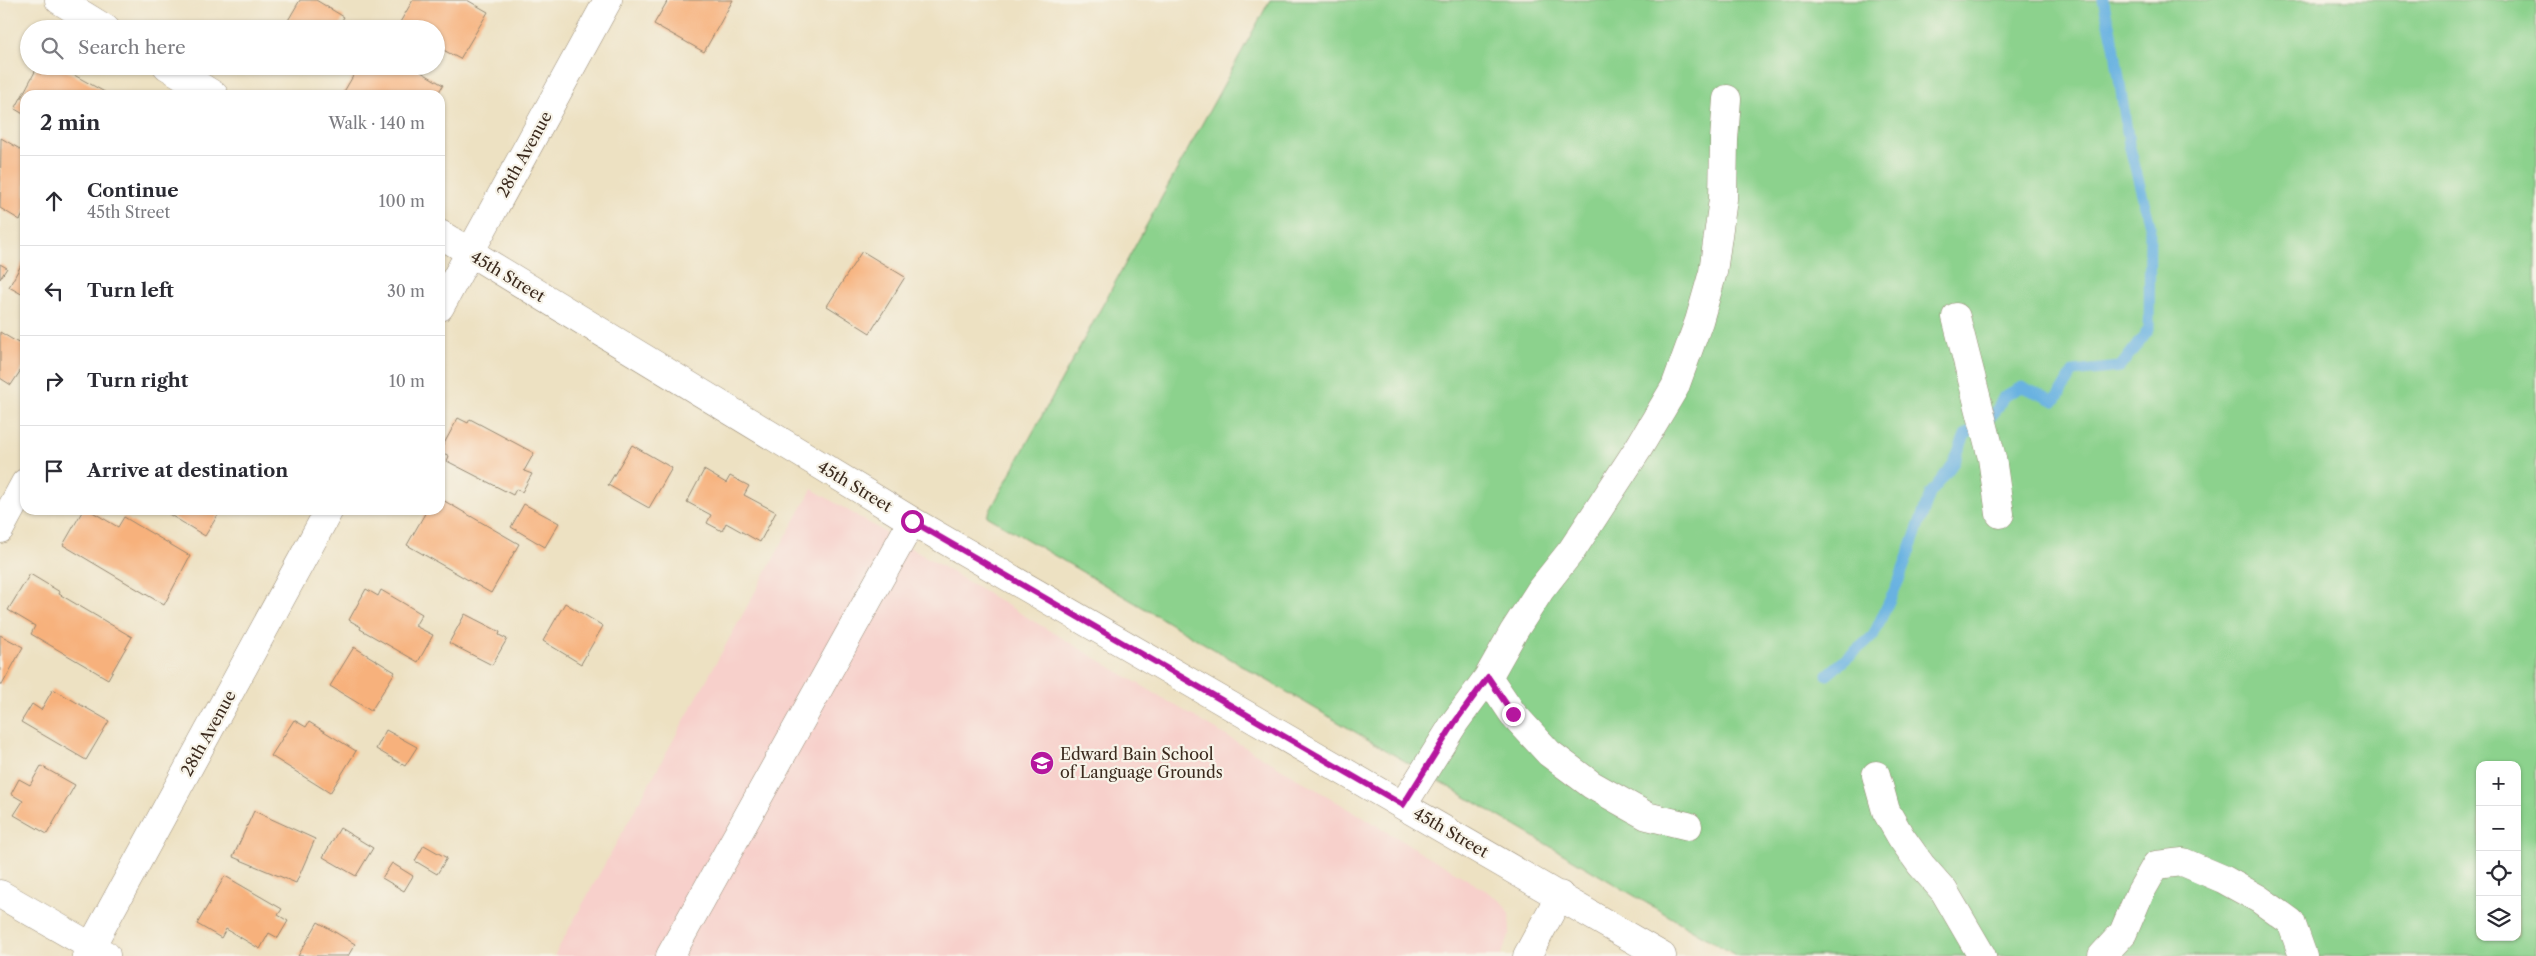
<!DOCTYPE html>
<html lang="en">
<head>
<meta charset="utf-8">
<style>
  :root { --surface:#fff; --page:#f2f2f3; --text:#2b2b33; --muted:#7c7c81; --line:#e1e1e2 }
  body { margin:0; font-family:"Libre Caslon Text",serif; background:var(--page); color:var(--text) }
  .controls { position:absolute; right:15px; bottom:15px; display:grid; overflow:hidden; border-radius:10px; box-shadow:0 1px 4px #0004 }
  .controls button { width:45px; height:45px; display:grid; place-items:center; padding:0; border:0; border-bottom:1px solid var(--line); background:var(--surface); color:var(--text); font:25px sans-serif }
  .stop { position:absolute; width:15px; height:15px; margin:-11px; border:4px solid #b5179e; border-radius:50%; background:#fff }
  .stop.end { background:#b5179e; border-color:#fff; box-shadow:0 1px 5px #0008 }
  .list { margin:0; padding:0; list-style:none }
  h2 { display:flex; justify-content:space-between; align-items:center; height:65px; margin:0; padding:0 20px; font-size:21px }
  h2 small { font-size:16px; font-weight:400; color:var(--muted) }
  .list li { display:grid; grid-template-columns:32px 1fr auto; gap:15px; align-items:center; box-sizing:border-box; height:90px; padding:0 20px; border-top:1px solid var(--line) }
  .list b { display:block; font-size:19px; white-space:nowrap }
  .list p { margin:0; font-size:16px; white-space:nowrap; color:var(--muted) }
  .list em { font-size:16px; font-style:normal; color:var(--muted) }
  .icon { flex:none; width:28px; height:28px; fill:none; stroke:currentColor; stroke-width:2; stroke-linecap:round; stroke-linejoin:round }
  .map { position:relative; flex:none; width:2536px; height:956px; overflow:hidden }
  .search { position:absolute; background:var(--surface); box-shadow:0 1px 4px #0004; left:20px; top:20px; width:425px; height:55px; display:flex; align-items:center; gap:12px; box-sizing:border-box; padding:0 18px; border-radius:28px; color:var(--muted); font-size:19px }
  .panel { position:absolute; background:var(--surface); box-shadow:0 1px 4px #0004; left:20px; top:90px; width:425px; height:425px; border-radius:15px }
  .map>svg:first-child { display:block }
  .built { fill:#f7d0cb }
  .grass { fill:#8cd28d; stroke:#647e56; fill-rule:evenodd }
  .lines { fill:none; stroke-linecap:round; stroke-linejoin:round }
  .stream { stroke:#69b2e1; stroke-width:11 }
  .building { fill:#f7b17b }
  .minor-casing { stroke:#948670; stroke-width:29 }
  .minor { stroke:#fff; stroke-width:28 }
  .route { stroke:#b5179e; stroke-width:6 }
  .labels { text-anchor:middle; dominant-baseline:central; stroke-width:4.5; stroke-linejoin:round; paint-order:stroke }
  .street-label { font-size:16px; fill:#3b2a1e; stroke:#f7f3e8 }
  .poi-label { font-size:16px; fill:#3b2a1e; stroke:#f7f3e8; text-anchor:start }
</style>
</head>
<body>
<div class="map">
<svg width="2536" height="956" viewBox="0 0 2536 956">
  <rect width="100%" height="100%" fill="#f7f3e8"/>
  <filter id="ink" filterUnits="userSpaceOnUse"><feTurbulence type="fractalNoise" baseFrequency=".02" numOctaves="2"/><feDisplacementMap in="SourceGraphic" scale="10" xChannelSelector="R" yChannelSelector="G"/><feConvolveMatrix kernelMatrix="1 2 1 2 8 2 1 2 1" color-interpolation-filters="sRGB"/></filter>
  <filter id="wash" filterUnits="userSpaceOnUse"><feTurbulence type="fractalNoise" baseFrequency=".0096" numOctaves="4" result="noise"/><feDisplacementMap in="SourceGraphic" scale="20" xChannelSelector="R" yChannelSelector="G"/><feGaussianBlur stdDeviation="1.12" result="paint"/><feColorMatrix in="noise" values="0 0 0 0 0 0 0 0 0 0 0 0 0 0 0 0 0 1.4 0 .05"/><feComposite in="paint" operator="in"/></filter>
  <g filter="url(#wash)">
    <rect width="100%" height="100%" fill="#ede1c2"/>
    <!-- built -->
    <path class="built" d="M 812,489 L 1485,890 L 1503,903 L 1509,914 L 1510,933 L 1501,956 L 554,956 Z"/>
    <!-- grass -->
    <path class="grass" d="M 1270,0 L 2536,0 L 2536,956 L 1737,956 L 987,516 ZM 2480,765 L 2517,765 L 2517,937 L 2480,937 Z"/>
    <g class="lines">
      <!-- stream -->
      <path class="stream" d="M 1827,675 L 1873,636 L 1899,580 L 1930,494 L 1953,464 L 1965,435 L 1995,413 L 2004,396 L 2022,387 L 2055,401 L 2073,372 L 2120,367 L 2149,329 L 2150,225 L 2129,144 L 2114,45 L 2103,0"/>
    </g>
    <g id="blocks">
      <!-- building -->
      <path class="building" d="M 300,0 L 316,0 L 344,17 L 337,29 L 283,29 Z
        M 413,0 L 467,0 L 488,12 L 460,59 L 436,46 L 436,29 L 407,29 L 399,24 Z
        M 668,0 L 733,0 L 704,52 L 654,24 Z
        M 38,66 L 58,66 L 110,95 L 25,95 L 25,115 L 15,109 Z
        M 359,66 L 411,66 L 443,85 L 437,95 L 342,95 Z
        M 1,138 L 25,152 L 25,211 L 20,220 L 0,208 Z
        M 862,251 L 905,277 L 870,333 L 827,306 Z
        M 25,258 L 25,296 L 9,287 Z
        M 0,264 L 7,268 L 0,279 Z
        M 0,332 L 25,347 L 25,364 L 11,385 L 0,378 Z
        M 458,418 L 468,423 L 470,419 L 534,453 L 524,471 L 532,474 L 522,492 L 516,489 L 513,495 L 447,461 L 449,456 L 440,451 Z
        M 632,445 L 672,468 L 649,508 L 608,485 Z
        M 704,470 L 726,483 L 730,476 L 749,486 L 744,495 L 776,512 L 760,542 L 726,523 L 722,531 L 707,523 L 711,515 L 687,502 Z
        M 441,499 L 519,544 L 491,593 L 407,545 L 427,510 L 440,510 Z
        M 524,504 L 559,523 L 545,547 L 511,527 Z
        M 83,510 L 89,510 L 118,527 L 124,517 L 190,556 L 164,605 L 63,545 Z
        M 162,510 L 221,510 L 205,536 Z
        M 30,574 L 60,592 L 59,594 L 132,637 L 108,679 L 31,634 L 35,626 L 8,610 Z
        M 366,589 L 378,596 L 381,590 L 422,614 L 415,626 L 433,635 L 418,662 L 360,629 L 361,627 L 349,620 Z
        M 565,603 L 603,626 L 581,664 L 543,641 Z
        M 465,614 L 500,632 L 499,635 L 507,639 L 492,665 L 449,643 Z
        M 0,635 L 23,647 L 2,685 L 0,684 Z
        M 354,647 L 395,672 L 371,711 L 330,686 Z
        M 53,689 L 109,721 L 86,760 L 21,722 L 32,704 L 41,710 Z
        M 294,720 L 306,727 L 309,722 L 356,751 L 330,793 L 271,756 Z
        M 386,730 L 417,747 L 405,766 L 376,749 Z
        M 41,766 L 75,785 L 47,834 L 14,815 L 23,801 L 11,794 L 19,779 L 30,785 Z
        M 254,811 L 315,839 L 296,883 L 233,857 Z
        M 340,828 L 373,848 L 356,876 L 323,857 Z
        M 424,845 L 447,858 L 437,874 L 415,861 Z
        M 392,863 L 413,876 L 404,891 L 382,878 Z
        M 225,876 L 282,909 L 278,915 L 288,921 L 278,938 L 269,933 L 260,949 L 226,929 L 221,938 L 197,924 Z
        M 318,922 L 355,944 L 348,956 L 298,956 Z"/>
    </g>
  </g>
  <g filter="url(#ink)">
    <use href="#blocks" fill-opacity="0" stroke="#948670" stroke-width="1"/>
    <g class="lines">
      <!-- minor casing -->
      <g class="minor-casing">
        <path id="minor" d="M 59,0 L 106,29
          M 167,66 L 214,95
          M 440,234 L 912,521 L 1662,956
          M 440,307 L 608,0
          M 1956,317 L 1992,458 L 2000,514
          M 0,529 L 25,483
          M 1488,677 L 1513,714 L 1549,753 L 1592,785 L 1647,816 L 1688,826
          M 1876,775 L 1886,811 L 1901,837 L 1921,865 L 1944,891 L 1982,956
          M 1403,805 L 1455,722 L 1488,677 L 1514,631 L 1541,589 L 1572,550 L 1638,449 L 1675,387 L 1699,321 L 1713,272 L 1723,199 L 1724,140 L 1727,99
          M 0,894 L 106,955
          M 86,956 L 329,510
          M 670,956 L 912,521
          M 1527,956 L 1560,895
          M 2102,956 L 2123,933 L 2140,893 L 2156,865 L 2183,862 L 2223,879 L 2259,899 L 2291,922 L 2303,956"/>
      </g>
      <!-- minor -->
      <use href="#minor" class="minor"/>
    </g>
  </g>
  <g class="lines" filter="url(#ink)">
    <!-- route -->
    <path class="route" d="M 912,521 L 1403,805 L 1455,722 L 1488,677 L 1513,714"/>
  </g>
  <!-- icons -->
  <defs>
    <g id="school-disc" transform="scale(1.25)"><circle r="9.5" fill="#b5179e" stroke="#f7f3e8"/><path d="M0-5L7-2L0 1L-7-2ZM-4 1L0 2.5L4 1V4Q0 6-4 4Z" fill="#fff"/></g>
  </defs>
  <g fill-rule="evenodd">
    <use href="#school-disc" x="1042" y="763"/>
  </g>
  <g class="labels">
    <!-- street labels -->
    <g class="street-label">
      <text transform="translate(524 154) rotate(-61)">28th Avenue</text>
      <text transform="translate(508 276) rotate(31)">45th Street</text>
      <text transform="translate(855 486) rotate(31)">45th Street</text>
      <text transform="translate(208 733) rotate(-61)">28th Avenue</text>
      <text transform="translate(1451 832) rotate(30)">45th Street</text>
    </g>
    <!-- poi labels -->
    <g class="poi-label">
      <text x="1060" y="754">Edward Bain School<tspan x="1060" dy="18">of Language Grounds</tspan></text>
    </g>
  </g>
</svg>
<div class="controls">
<button>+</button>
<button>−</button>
<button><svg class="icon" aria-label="locate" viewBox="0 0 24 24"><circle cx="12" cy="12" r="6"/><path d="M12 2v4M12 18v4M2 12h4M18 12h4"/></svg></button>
<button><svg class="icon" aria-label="layers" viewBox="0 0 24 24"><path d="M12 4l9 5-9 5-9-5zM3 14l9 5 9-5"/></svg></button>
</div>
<div class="stop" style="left:912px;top:521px"></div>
<div class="stop end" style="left:1513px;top:714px"></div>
<div class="search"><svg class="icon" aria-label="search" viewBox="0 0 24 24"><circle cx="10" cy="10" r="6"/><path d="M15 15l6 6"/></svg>Search here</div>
<section class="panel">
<h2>2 min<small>Walk · 140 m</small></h2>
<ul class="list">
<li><svg class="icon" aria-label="ahead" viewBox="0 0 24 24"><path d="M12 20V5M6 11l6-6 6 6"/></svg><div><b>Continue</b><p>45th Street</p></div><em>100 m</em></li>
<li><svg class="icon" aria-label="left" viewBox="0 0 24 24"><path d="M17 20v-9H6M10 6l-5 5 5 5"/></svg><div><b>Turn left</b></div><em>30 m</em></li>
<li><svg class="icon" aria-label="right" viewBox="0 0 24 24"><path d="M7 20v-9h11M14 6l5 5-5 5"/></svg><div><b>Turn right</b></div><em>10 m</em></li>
<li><svg class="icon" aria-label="arrive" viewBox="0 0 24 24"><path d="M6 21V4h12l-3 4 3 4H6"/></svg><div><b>Arrive at destination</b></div></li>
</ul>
</section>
</div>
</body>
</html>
